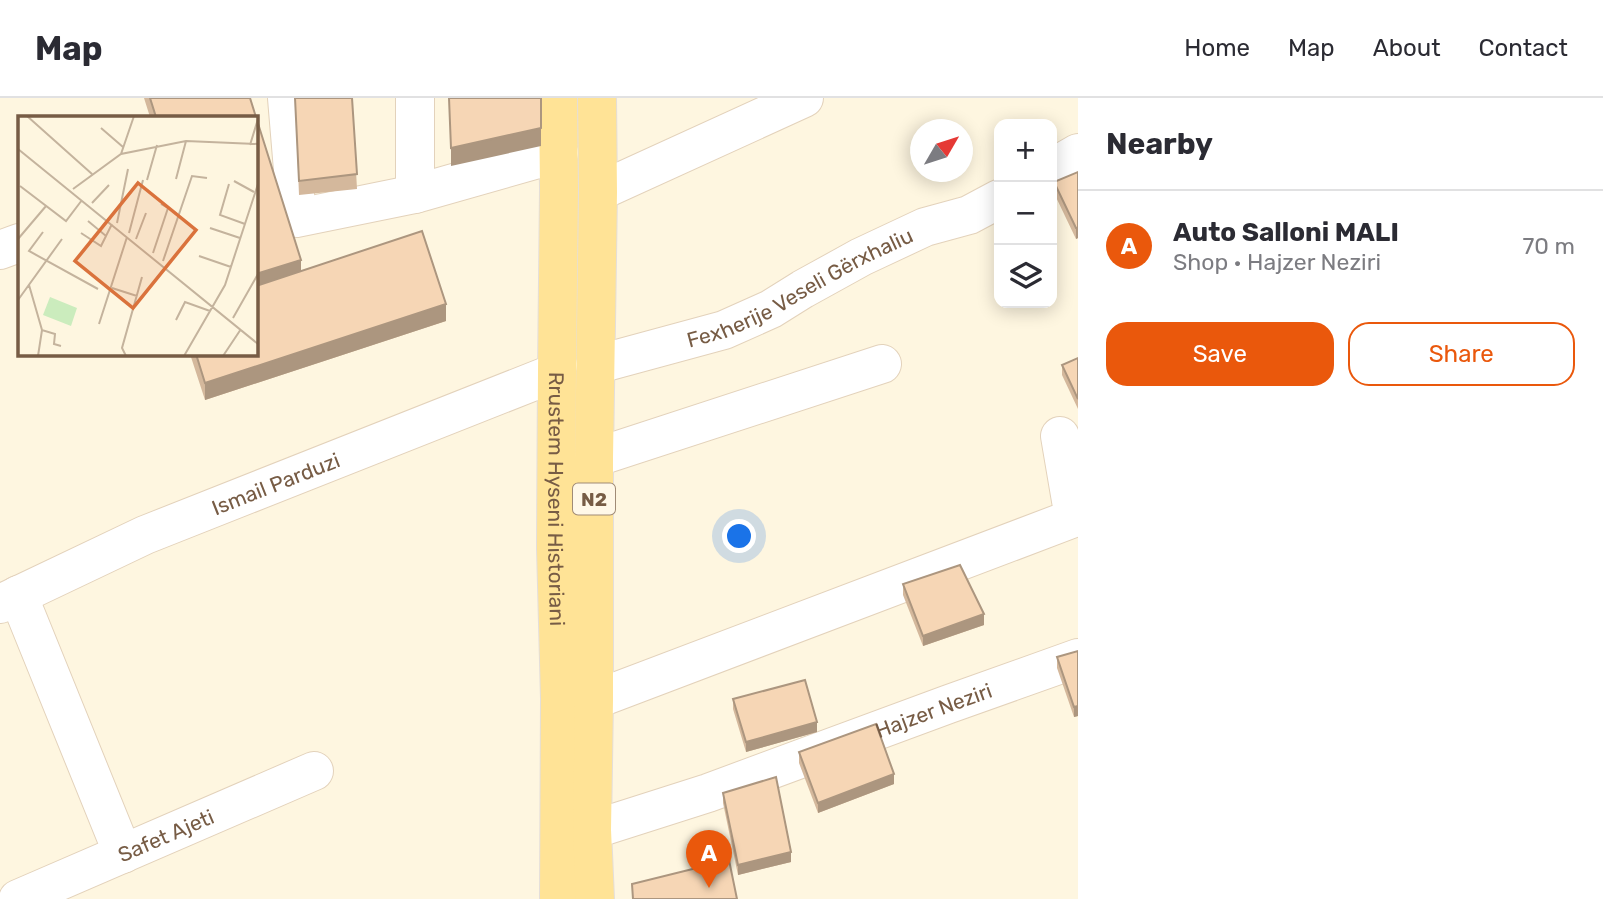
<!DOCTYPE html>
<html lang="en">
<head>
<meta charset="utf-8">
<style>
  :root { --surface:#fff; --page:#f7f7f7; --text:#2b2b33; --muted:#7c7c81; --line:#e1e1e2; --accent:#ea580c }
  body { margin:0; font-family:Rubik,sans-serif; background:var(--page); color:var(--text) }
  .controls { position:absolute; right:21px; top:21px; display:grid; overflow:hidden; border-radius:14px; box-shadow:0 4px 18px #0003 }
  .controls button { width:63px; height:63px; display:grid; place-items:center; padding:0; border:0; border-bottom:2px solid var(--line); background:var(--surface); color:var(--text); font:35px sans-serif }
  .compass { position:absolute; left:910px; top:21px; width:63px; height:63px; border-radius:50%; background:var(--surface); box-shadow:0 4px 18px #0003; rotate:51deg }
  .you { position:absolute; left:740px; top:439px; width:24px; height:24px; margin:-18px; border:5px solid #fff; border-radius:50%; background:#1a73e8; box-shadow:0 0 0 10px #1a73e833 }
  .badge { display:grid; place-items:center; width:46px; height:46px; border-radius:50%; background:var(--accent); color:#fff; font-size:23px; font-weight:700 }
  .pin { position:absolute; translate:-50% -58px; filter:drop-shadow(0 2px 4px #0008) }
  .pin::after { content:''; position:absolute; top:37px; width:24px; height:21px; background:inherit; clip-path:polygon(0 0,100% 0,50% 100%) }
  .list { margin:0; padding:0; list-style:none }
  h2 { display:flex; justify-content:space-between; align-items:center; height:91px; margin:0; padding:0 28px; font-size:30px }
  h2 small { font-size:23px; font-weight:400; color:var(--muted) }
  .list li { display:grid; grid-template-columns:46px 1fr auto; gap:21px; align-items:center; box-sizing:border-box; height:112px; padding:0 28px; border-top:2px solid var(--line) }
  .list b { display:block; font-size:26px; white-space:nowrap }
  .list p { margin:0; font-size:23px; white-space:nowrap; color:var(--muted) }
  .list em { font-size:23px; font-style:normal; color:var(--muted) }
  .actions { display:flex; gap:14px; padding:21px 28px }
  .actions a { flex:1; padding:16px 0; border:2px solid var(--accent); border-radius:21px; text-align:center; font-size:24px; color:var(--accent) }
  .actions .main { background:var(--accent); color:#fff }
  .icon { flex:none; width:38px; height:38px; fill:none; stroke:currentColor; stroke-width:2; stroke-linecap:round; stroke-linejoin:round }
  .map { position:relative; flex:none; width:1078px; height:801px; overflow:hidden }
  header { display:flex; align-items:center; gap:42px; box-sizing:border-box; height:98px; padding:0 35px; background:var(--surface); border-bottom:2px solid var(--line) }
  header strong { font-size:33px }
  nav { display:flex; gap:38px; margin-inline-start:auto; font-size:24px }
  main { display:flex }
  aside { flex:1; background:var(--surface) }
  .map>svg:first-child { display:block }
  .lines { fill:none; stroke-linecap:round; stroke-linejoin:round }
  .minor-casing { stroke:#e3d2bb; stroke-width:40 }
  .major-casing { stroke:#e4deda; stroke-width:40 }
  .minor { stroke:#fff; stroke-width:38 }
  .major { stroke:#ffe396; stroke-width:38 }
  .wall { fill:#d4b89c }
  .shaded-wall { fill:#ac967f }
  .building { fill:#f6d6b5; stroke:#ac967f; stroke-width:2 }
  .labels { text-anchor:middle; dominant-baseline:central; stroke-width:5; stroke-linejoin:round; paint-order:stroke }
  .shield { fill:#fff8e8; stroke:#a08b76; stroke-width:2 }
  .shield-label { font-size:19px; font-weight:bold; fill:#775c45 }
  .street-label { font-size:21px; fill:#775c45; stroke:#fff8e8 }
  .inset-road { fill:none; stroke:#c4b39d; stroke-width:2 }
  .view { fill:#da723c; fill-opacity:0.15; stroke:#da723c; stroke-width:3.5 }
  .inset-edge { fill:none; stroke:#775c45; stroke-width:3.5 }
</style>
</head>
<body>
<header>
<strong>Map</strong>
<nav><a>Home</a><a>Map</a><a>About</a><a>Contact</a></nav>
</header>
<main>
<div class="map">
<svg width="1078" height="801" viewBox="0 0 1078 801">
  <rect width="100%" height="100%" fill="#fef6e0"/>
  <g class="lines">
    <!-- minor casing -->
    <g class="minor-casing">
      <g id="minor">
        <path d="M 287,0 L 297,120 L 415,96"/>
        <path d="M 415,0 L 415,96 L 559,55"/>
        <path d="M 1052,70 L 1078,55"/>
        <path d="M 598,94 L 804,0"/>
        <path d="M 0,152 L 19,145"/>
        <path id="s1" d="M 595,267 L 724,232 L 771,211 L 803,191 L 861,159 L 925,129 L 969,117 L 999,101"/>
        <path d="M 594,360 L 882,266"/>
        <path d="M 18,497 L 123,756"/>
        <path id="s2" d="M 0,506 L 145,437 L 557,274"/>
        <path d="M 594,602 L 1074,420 L 1060,338"/>
        <path id="s3" d="M 592,732 L 708,695 L 949,606 L 1078,560"/>
        <path id="s4" d="M 18,801 L 314,673"/>
      </g>
    </g>
    <!-- major casing -->
    <g class="major-casing">
      <g id="major">
        <path id="s5" d="M 558,0 L 559,91 L 557,274 L 556,450 L 560,601 L 559,801"/>
        <path d="M 595,801 L 592,732 L 594,602 L 594,360 L 598,94 L 597,0"/>
      </g>
    </g>
    <!-- minor -->
    <use href="#minor" class="minor"/>
    <!-- major -->
    <use href="#major" class="major"/>
  </g>
  <!-- wall -->
  <path class="wall" d="M 144,0 L 250,0 L 301,162 L 301,173 L 422,133 L 446,206 L 446,223 L 205,302 L 190,256 L 256,256 L 256,19 L 150,19 Z
    M 295,0 L 352,0 L 357,91 L 299,97 Z
    M 1078,74 L 1078,140 L 1076,141 L 1054,95 L 1054,84 Z
    M 1078,260 L 1078,311 L 1062,277 L 1062,267 Z
    M 903,486 L 984,527 L 923,548 L 903,497 Z
    M 1078,553 L 1078,618 L 1074,619 L 1057,570 L 1057,559 Z
    M 733,601 L 817,634 L 746,654 L 733,611 Z
    M 799,654 L 894,686 L 818,715 L 799,665 Z
    M 723,695 L 791,764 L 738,777 L 723,705 Z"/>
  <!-- shaded-wall -->
  <path class="shaded-wall" d="M 541,0 L 541,48 L 451,68 L 451,50 Z
    M 1076,130 L 1078,130 L 1078,140 L 1076,141 Z
    M 301,162 L 301,180 L 256,194 L 256,176 Z
    M 446,206 L 446,223 L 205,302 L 205,285 Z
    M 984,516 L 984,527 L 923,548 L 923,538 Z
    M 1078,608 L 1078,618 L 1074,619 L 1074,609 Z
    M 817,624 L 817,634 L 746,654 L 746,644 Z
    M 894,676 L 894,686 L 818,715 L 818,705 Z
    M 791,754 L 791,764 L 738,777 L 738,767 Z"/>
  <!-- building -->
  <path class="building" d="M 150,0 L 250,0 L 301,162 L 256,176 L 256,19 L 156,19 Z
    M 295,0 L 352,0 L 357,76 L 299,83 Z
    M 449,0 L 541,0 L 541,30 L 451,50 Z
    M 1078,74 L 1078,130 L 1076,130 L 1054,84 Z
    M 422,133 L 446,206 L 205,285 L 196,256 L 256,256 L 256,188 Z
    M 1078,260 L 1078,301 L 1062,267 Z
    M 960,467 L 984,516 L 923,538 L 903,486 Z
    M 1078,553 L 1078,608 L 1074,609 L 1057,559 Z
    M 805,582 L 817,624 L 746,644 L 733,601 Z
    M 876,626 L 894,676 L 818,705 L 799,654 Z
    M 776,679 L 791,754 L 738,767 L 723,695 Z
    M 729,762 L 737,801 L 633,801 L 632,786 Z"/>
  <g class="labels">
    <!-- shield labels -->
    <rect class="shield" x="573" y="385.5" width="42" height="31" rx="5"/>
    <g class="shield-label">
      <text x="594" y="401">N2</text>
    </g>
    <!-- street labels -->
    <g class="street-label">
      <text stroke="none"><textPath href="#s1" startOffset="220">Fexherije Veseli Gërxhaliu</textPath></text>
      <text stroke="none"><textPath href="#s2" startOffset="301">Ismail Parduzi</textPath></text>
      <text stroke="none"><textPath href="#s5" startOffset="401">Rrustem Hyseni Historiani</textPath></text>
      <text stroke="none"><textPath href="#s3" startOffset="362">Hajzer Neziri</textPath></text>
      <text stroke="none"><textPath href="#s4" startOffset="161">Safet Ajeti</textPath></text>
    </g>
  </g>
  <!-- overview -->
  <g transform="translate(18 18)">
    <rect width="240" height="240" fill="#fef6e0"/>
    <path d="M 32,181 L 59,192 L 53,210 L 25,199 Z" fill="#cbecbd"/>
    <path class="inset-road" d="M 9,0 L 74,58M 83,12 L 105,31M 232,29 L 240,3M 0,33 L 240,228M 103,38 L 116,0M 158,63 L 168,25M 129,64 L 139,29M 216,65 L 236,76M 211,68 L 202,99 L 227,108M 2,70 L 48,105 L 64,84M 55,73 L 103,38 L 168,25 L 240,28M 74,87 L 91,69M 70,105 L 88,120 L 94,108M 99,107 L 110,53M 192,112 L 222,122M 25,116 L 11,135 L 80,173M 63,117 L 83,130 L 88,120M 111,117 L 125,64M 0,123 L 28,90M 118,123 L 128,97M 135,137 L 150,92 L 143,88M 181,140 L 213,151M 145,145 L 174,60 L 189,62M 11,169 L 24,214M 94,172 L 119,180M 0,184 L 44,123M 215,202 L 240,158M 158,204 L 167,186 L 192,195M 81,208 L 109,121M 20,240 L 24,214 L 37,218 L 36,228 L 43,230M 108,240 L 104,232 L 124,161M 166,240 L 207,169 L 240,68M 205,240 L 223,213"/>
    <path class="view" d="M 120,67 L 178,114 L 115,192 L 57,145 Z"/>
    <rect width="240" height="240" class="inset-edge"/>
  </g>
</svg>
<div class="controls">
<button>+</button>
<button>−</button>
<button><svg class="icon" aria-label="layers" viewBox="0 0 24 24"><path d="M12 4l9 5-9 5-9-5zM3 14l9 5 9-5"/></svg></button>
</div>
<svg class="compass" viewBox="-18 -18 36 36"><path d="M0-13l5 13h-10z" fill="#e53935"/><path d="M0 13l5-13h-10z" fill="#7c7c81"/></svg>
<div class="you"></div>
<div class="pin badge" style="left:709px;top:790px">A</div>
</div>
<aside>
<h2>Nearby<small></small></h2>
<ul class="list">
<li><span class="badge">A</span><div><b>Auto Salloni MALI</b><p>Shop · Hajzer Neziri</p></div><em>70 m</em></li>
</ul>
<div class="actions"><a class="main">Save</a><a>Share</a></div>
</aside>
</main>
</body>
</html>
